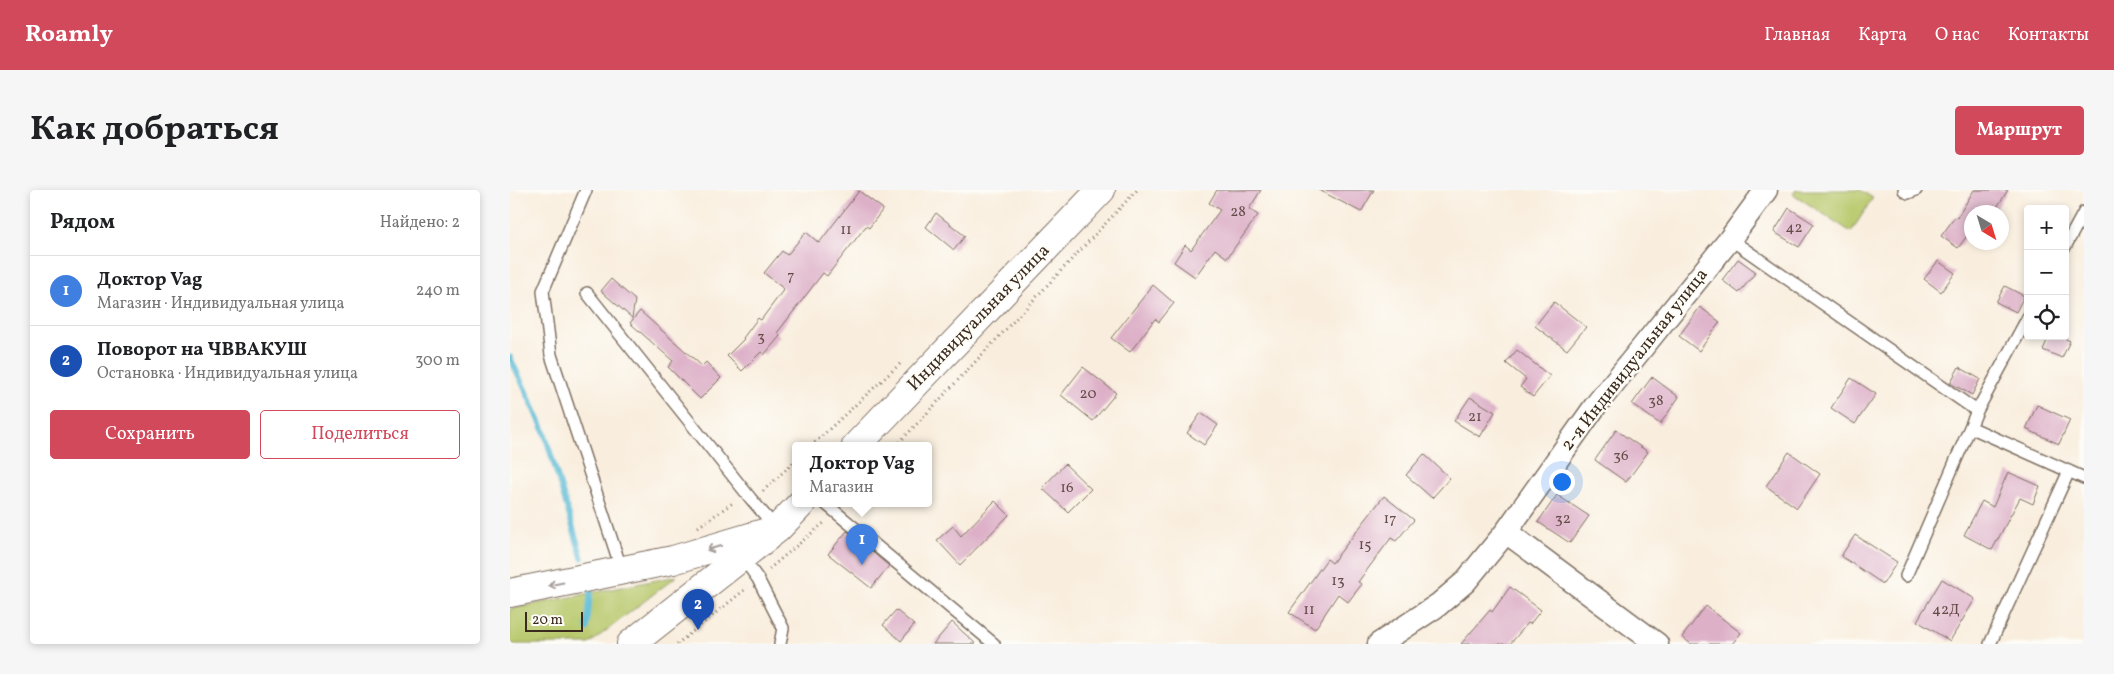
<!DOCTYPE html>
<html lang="ru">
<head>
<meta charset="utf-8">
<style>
  :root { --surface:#fff; --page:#f6f6f6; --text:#202124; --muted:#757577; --line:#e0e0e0; --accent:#d1495b }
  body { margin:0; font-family:Vollkorn,serif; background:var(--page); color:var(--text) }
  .controls { position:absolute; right:15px; top:15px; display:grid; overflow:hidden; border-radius:5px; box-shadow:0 2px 8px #0003 }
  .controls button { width:45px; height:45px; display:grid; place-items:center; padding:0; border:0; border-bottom:1px solid var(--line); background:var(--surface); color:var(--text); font:25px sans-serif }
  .compass { position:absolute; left:1454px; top:15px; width:45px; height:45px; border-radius:50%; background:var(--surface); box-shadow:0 2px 8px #0003; rotate:142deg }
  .scale { position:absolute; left:15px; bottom:12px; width:58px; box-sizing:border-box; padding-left:5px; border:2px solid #3b2a1e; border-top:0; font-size:14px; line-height:18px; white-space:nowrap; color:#3b2a1e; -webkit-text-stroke:4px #fdfcf7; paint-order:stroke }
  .you { position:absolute; left:1051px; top:291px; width:18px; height:18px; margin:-12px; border:4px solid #fff; border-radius:50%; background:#1a73e8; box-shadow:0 0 0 8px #1a73e833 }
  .badge { display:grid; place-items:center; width:32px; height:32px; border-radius:50%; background:var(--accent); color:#fff; font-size:16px; font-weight:700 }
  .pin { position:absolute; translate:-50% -41px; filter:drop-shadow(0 1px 2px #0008) }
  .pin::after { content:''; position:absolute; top:26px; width:18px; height:15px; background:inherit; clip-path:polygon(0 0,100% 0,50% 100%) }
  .popup { position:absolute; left:282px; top:252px; width:140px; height:65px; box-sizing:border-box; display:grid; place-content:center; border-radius:5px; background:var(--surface); filter:drop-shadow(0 1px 4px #0005); font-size:16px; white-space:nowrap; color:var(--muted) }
  .popup b { font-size:19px; color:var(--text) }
  .popup::after { content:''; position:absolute; left:50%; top:100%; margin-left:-10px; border:10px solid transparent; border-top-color:var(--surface) }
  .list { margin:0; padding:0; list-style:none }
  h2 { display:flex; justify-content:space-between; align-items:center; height:65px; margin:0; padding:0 20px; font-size:21px }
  h2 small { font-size:16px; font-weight:400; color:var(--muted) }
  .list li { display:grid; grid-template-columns:32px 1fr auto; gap:15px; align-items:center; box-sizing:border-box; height:70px; padding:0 20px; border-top:1px solid var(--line) }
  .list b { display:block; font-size:19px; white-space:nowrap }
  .list p { margin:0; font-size:16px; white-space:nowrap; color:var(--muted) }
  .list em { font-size:16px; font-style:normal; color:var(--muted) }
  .actions { display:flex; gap:10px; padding:15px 20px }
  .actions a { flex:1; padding:11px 0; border:1px solid var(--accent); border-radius:5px; text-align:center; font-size:18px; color:var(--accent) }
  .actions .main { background:var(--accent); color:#fff }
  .icon { flex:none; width:28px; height:28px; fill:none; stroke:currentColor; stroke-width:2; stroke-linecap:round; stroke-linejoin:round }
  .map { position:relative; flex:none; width:1574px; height:454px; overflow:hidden; border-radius:5px }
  header { display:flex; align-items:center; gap:30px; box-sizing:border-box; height:70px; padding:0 25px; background:var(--accent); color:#fff }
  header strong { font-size:24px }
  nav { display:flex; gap:28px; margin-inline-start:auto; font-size:18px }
  .intro { display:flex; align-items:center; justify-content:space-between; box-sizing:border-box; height:120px; padding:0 30px }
  h1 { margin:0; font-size:35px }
  .button { padding:12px 22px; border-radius:5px; background:var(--accent); color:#fff; font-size:18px; font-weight:700 }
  main { display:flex; gap:30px; padding:0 30px }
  aside { flex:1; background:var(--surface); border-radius:5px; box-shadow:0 2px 8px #0003 }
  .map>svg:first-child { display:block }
  .green { fill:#b7c86a; stroke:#797944 }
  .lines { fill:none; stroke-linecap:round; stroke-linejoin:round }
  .stream { stroke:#56bad5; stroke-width:5.5 }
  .building { fill:#ddb0c8 }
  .lane-casing { stroke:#7e6f61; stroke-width:14 }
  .street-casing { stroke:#7e6f61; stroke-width:25 }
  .secondary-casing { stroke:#7e6f61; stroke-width:30 }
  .path { stroke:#7e6f61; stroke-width:3; stroke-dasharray:1 4; stroke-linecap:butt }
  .lane { stroke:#fff; stroke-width:11 }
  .street { stroke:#fff; stroke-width:22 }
  .secondary { stroke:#fff; stroke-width:28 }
  .oneway { stroke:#a79f9a }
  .labels { text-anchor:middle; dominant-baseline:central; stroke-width:4.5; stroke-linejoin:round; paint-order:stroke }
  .number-label { font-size:15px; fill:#644c48 }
  .street-label { font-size:18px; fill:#3b2a1e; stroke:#fdfcf7 }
</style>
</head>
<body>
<header>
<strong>Roamly</strong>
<nav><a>Главная</a><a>Карта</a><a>О нас</a><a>Контакты</a></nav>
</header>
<div class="intro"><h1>Как добраться</h1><a class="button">Маршрут</a></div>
<main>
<aside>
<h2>Рядом<small>Найдено: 2</small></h2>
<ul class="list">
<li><span class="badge" style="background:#3f7fe0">1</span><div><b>Доктор Vag</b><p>Магазин · Индивидуальная улица</p></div><em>240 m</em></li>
<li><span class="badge" style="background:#1a4fb4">2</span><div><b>Поворот на ЧВВАКУШ</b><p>Остановка · Индивидуальная улица</p></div><em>300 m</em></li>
</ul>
<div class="actions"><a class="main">Сохранить</a><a>Поделиться</a></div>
</aside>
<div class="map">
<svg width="1574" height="454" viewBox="0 0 1574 454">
  <rect width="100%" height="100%" fill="#fdfcf7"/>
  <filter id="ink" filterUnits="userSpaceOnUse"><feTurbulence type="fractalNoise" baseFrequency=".02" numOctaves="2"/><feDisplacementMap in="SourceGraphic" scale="10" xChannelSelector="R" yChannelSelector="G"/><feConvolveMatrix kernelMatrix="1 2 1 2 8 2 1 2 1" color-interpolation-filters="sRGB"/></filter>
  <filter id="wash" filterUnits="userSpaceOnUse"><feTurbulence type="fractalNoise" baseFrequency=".0096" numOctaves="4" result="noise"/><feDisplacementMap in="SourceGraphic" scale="20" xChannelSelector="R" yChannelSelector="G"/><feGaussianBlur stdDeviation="1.12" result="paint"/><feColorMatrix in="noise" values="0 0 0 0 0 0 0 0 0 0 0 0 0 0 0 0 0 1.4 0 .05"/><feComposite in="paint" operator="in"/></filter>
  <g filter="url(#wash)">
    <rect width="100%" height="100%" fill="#f9eede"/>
    <!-- green -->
    <path class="green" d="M 1286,0 L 1350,0 L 1363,8 L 1341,42 L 1283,4 Z
      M 167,386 L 79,454 L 0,454 L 0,419 Z"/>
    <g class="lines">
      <!-- stream -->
      <path class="stream" d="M 0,167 L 33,238 L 72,368
        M 77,439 L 81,397"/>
    </g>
    <g id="blocks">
      <!-- building -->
      <path class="building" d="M 707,0 L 751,0 L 739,19 L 748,25 L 717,68 L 705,59 L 685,87 L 664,72 L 675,55 L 681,60 L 710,20 L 699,13 Z
        M 809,0 L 864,0 L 851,22 Z
        M 1464,0 L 1498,0 L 1484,22 L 1462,22 L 1462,39 L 1448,58 L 1431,46 L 1445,27 L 1447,28 Z
        M 349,1 L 373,19 L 359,38 L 356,36 L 317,86 L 313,83 L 267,143 L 270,146 L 254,165 L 251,162 L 232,181 L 217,166 L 234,149 L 233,148 L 248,128 L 251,130 L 274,99 L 254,83 L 272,61 L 277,65 L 296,42 L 309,53 Z
        M 1279,18 L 1304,34 L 1289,57 L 1264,42 Z
        M 426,23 L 455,46 L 444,60 L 416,37 Z
        M 1228,69 L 1246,82 L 1229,103 L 1212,90 Z
        M 1428,71 L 1445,83 L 1431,102 L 1414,89 Z
        M 101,89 L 125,110 L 122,128 L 91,101 Z
        M 643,95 L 664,113 L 649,132 L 645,129 L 620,162 L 601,148 Z
        M 1495,96 L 1514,106 L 1506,122 L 1486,112 Z
        M 1044,112 L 1076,137 L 1057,160 L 1025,136 Z
        M 1190,117 L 1210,132 L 1189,161 L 1169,146 Z
        M 130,121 L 192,176 L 196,172 L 211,188 L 190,209 L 158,177 L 163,171 L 120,133 Z
        M 1539,146 L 1550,146 L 1560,151 L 1552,168 L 1533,160 Z
        M 1007,160 L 1040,186 L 1023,207 L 1010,197 L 1016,189 L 996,173 Z
        M 573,177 L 606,203 L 583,231 L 551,205 Z
        M 1449,177 L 1470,189 L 1462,205 L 1440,193 Z
        M 1142,187 L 1169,207 L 1150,234 L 1122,214 Z
        M 1341,188 L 1366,204 L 1345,234 L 1321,218 Z
        M 960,207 L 985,222 L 970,247 L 944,231 Z
        M 1527,215 L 1560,230 L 1549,254 L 1516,239 Z
        M 691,223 L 708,235 L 694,255 L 677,243 Z
        M 1106,240 L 1138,262 L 1116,292 L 1085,270 Z
        M 1279,262 L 1310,284 L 1287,318 L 1256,296 Z
        M 914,264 L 940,288 L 922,308 L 896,285 Z
        M 555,274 L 581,299 L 558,322 L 532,298 Z
        M 1498,282 L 1530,296 L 1523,314 L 1510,308 L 1482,360 L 1454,345 L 1472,311 L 1483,317 Z
        M 1047,305 L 1079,326 L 1060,353 L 1028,332 Z
        M 874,306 L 904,330 L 886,351 L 881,348 L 848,392 L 852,394 L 838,412 L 828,404 L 805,439 L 779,422 L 817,369 L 822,373 Z
        M 485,311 L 499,325 L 450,375 L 427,350 L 443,336 L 451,346 Z
        M 337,341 L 379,376 L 361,398 L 318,364 Z
        M 1345,345 L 1387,372 L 1373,394 L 1331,366 Z
        M 1432,389 L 1465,409 L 1440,451 L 1407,431 Z
        M 1000,397 L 1031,420 L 1020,434 L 1018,433 L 1000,454 L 951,454 L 980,420 L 982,422 Z
        M 1196,416 L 1231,443 L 1222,454 L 1181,454 L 1172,447 Z
        M 386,420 L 404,435 L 391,451 L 373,435 Z
        M 442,432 L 466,454 L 423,454 Z"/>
    </g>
  </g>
  <g filter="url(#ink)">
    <use href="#blocks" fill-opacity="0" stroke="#7e6f61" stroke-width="1"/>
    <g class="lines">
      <!-- lane casing -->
      <g class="lane-casing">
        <path id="lane" d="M 76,0 L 33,101 L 41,165 L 112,381
          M 1394,0 L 1398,3 L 1406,0
          M 1220,49 L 1467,221
          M 1555,57 L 1574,22
          M 77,103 L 241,309 L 266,338
          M 1460,237 L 1574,288
          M 316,314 L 484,454
          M 232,367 L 248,389 L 273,438 L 270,454
          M 1396,386 L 1467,221 L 1518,127
          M 1480,454 L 1559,281"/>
      </g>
      <!-- street casing -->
      <g class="street-casing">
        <path id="street" d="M 996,342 L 1147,454
          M 869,454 L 928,415 L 955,392 L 996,342 L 1086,215 L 1220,49 L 1256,0"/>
      </g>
      <!-- secondary casing -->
      <g class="secondary-casing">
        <path id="secondary" d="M 346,256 L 591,0
          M 0,403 L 163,370 L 267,339
          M 121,454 L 267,339 L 291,314"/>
      </g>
      <!-- path -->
      <path class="path" d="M 301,256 L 392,172
        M 386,256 L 627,0
        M 253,301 L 286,270
        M 188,337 L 224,312
        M 259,379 L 315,332
        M 167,454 L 237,398"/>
      <!-- lane -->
      <use href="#lane" class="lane"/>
      <!-- street -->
      <use href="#street" class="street"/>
      <!-- secondary -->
      <use href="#secondary" class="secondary"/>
    </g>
    <!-- one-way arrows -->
    <defs><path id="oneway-shaft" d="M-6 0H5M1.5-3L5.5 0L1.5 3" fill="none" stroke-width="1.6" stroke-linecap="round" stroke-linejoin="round" transform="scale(1.25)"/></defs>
    <g class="oneway">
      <use href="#oneway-shaft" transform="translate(204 358) rotate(163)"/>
      <use href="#oneway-shaft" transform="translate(46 394) rotate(169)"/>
    </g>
  </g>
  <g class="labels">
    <!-- number labels -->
    <g class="number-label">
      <text x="728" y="22">28</text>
      <text x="1284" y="38">42</text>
      <text x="336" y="40">11</text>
      <text x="281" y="86">7</text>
      <text x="251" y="147">3</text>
      <text x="578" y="204">20</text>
      <text x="1146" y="211">38</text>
      <text x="965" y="227">21</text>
      <text x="1111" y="266">36</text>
      <text x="557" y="298">16</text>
      <text x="880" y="329">17</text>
      <text x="1053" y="329">32</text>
      <text x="855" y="355">15</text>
      <text x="828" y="391">13</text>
      <text x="799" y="420">11</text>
      <text x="1436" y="420">42Д</text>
    </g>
    <!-- street labels -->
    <g class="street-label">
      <text transform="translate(469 128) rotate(-46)">Индивидуальная улица</text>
      <text transform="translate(1125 170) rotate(-52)">2-я Индивидуальная улица</text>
    </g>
  </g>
</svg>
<div class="controls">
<button>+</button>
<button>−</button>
<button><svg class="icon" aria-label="locate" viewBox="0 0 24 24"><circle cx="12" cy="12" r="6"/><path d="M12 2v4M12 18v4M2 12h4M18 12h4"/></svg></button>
</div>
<svg class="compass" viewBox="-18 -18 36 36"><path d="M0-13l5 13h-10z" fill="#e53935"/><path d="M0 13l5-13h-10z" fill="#757577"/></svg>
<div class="scale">20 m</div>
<div class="you"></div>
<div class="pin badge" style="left:352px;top:375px;background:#3f7fe0">1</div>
<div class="popup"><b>Доктор Vag</b>Магазин</div>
<div class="pin badge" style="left:188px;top:440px;background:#1a4fb4">2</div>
</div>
</main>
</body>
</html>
